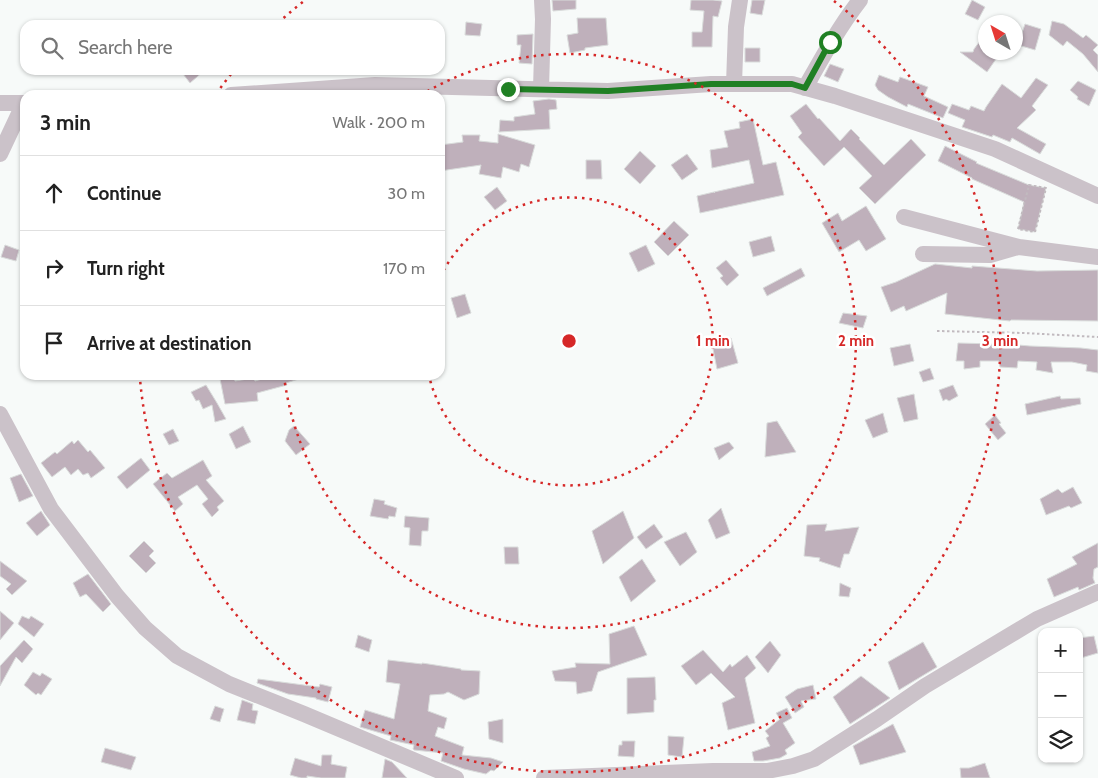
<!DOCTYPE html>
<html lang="en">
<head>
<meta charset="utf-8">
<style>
  :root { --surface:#fff; --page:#f6f6f6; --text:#222; --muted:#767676; --line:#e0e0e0 }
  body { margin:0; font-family:Cabin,sans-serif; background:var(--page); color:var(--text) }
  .controls { position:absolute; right:15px; bottom:15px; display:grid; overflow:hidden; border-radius:10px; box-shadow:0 1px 4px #0004 }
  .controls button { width:45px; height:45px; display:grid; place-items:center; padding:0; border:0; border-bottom:1px solid var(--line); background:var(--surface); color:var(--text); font:25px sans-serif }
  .compass { position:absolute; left:978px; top:15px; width:45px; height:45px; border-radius:50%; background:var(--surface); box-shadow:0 1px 4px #0004; rotate:321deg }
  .stop { position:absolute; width:15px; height:15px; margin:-11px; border:4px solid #208024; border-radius:50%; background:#fff }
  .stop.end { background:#208024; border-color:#fff; box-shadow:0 1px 5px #0008 }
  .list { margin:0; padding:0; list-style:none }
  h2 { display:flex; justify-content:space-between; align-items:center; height:65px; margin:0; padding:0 20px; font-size:21px }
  h2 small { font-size:16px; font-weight:400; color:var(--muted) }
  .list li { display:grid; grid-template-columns:32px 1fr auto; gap:15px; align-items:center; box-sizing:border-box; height:75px; padding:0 20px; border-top:1px solid var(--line) }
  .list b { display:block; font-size:19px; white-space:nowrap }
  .list em { font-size:16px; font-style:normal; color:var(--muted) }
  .icon { flex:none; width:28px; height:28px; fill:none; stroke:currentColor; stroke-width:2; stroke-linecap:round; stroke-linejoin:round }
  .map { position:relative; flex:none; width:1098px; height:778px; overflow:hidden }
  .search { position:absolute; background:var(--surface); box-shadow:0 1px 4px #0004; left:20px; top:20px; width:425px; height:55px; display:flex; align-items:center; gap:12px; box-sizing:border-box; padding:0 18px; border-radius:15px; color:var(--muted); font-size:19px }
  .panel { position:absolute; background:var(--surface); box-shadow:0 1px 4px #0004; left:20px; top:90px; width:425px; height:290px; border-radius:15px }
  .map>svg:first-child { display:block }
  .building { fill:#bfb0bb; stroke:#d9dcdb }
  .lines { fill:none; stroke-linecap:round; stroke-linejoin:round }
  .path { stroke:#c1babf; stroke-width:2; stroke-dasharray:2.5 2.5; stroke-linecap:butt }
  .minor { stroke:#cbc2c9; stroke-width:16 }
  .route { stroke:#208024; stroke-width:6 }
  .ring { fill:none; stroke:#d62828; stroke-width:2.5; stroke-dasharray:2.5 5 }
  .centre { fill:#d62828; stroke:#fff; stroke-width:2.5 }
  .ring-label { font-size:15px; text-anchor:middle; font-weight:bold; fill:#d62828; stroke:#fff; stroke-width:5; stroke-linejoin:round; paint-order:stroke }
</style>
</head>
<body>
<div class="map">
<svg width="1098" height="778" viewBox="0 0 1098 778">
  <rect width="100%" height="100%" fill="#f7faf9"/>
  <!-- building -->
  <path class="building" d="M 552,0 L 576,0 L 576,9 L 553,11 Z
    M 691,0 L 713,0 L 722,1 L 718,17 L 713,16 L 712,47 L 692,47 L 692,32 L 702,32 L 704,11 L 690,10 Z
    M 752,0 L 765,0 L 762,15 L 750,13 Z
    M 972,0 L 985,7 L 978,20 L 965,14 Z
    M 577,18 L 606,18 L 608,45 L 585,48 L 585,50 L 570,53 L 567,35 L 578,33 Z
    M 1052,21 L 1064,24 L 1083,38 L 1086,35 L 1098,45 L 1093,50 L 1098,55 L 1098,72 L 1083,54 L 1067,41 L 1063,46 L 1049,35 Z
    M 466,22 L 482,24 L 480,36 L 465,35 Z
    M 1025,24 L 1041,29 L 1035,50 L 1018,45 Z
    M 986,33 L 986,48 L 983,52 L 1001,52 L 987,72 L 960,52 L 973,52 L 974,49 Z
    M 533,34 L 532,64 L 519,63 L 521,45 L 517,45 L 517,35 Z
    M 745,48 L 760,48 L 760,62 L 745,62 Z
    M 830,64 L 844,69 L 838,82 L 824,76 Z
    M 180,70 L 205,70 L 190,83 Z
    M 879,75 L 898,82 L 900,77 L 928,87 L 924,96 L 948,107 L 943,118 L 908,104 L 907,107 L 888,97 L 878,90 L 875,85 Z
    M 1036,78 L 1048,85 L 1032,106 L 1036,110 L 1017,128 L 1046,144 L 1040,154 L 1012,138 L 1010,142 L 993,135 L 992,137 L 962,127 L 965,120 L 948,113 L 952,104 L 969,110 L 971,106 L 984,111 L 986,107 L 1002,84 L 1021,98 Z
    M 1078,81 L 1096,90 L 1089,106 L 1077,99 L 1078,97 L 1070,90 Z
    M 549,99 L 556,100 L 557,109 L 549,110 L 550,129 L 499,132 L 500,120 L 514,121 L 514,117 L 535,114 L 533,101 Z
    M 806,104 L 818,119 L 819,118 L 840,141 L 851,129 L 860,138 L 859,139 L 884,165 L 911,139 L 926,155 L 875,204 L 859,188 L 872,176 L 844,147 L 824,166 L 798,137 L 802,133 L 790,116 Z
    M 753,119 L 763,165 L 776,162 L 784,195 L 700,213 L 697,196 L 714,192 L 715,193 L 714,192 L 754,183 L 749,160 L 712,168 L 710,150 L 728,147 L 724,131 L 740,128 L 739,122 Z
    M 498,134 L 535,145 L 529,167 L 521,164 L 519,172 L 503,167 L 501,178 L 479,174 L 481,165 L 440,171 L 440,145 L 463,142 L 462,135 L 480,135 L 479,141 L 498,143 Z
    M 945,146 L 977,162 L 976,163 L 1029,185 L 1046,188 L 1035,232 L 1018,229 L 1024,202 L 972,179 L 972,178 L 938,161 Z
    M 640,151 L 656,166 L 640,184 L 624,169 Z
    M 687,154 L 698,169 L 682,180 L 671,165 Z
    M 586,160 L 601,160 L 602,179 L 586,179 Z
    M 497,187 L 507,201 L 495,210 L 484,197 Z
    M 866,206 L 886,239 L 866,251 L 859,240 L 839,252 L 822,223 L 838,213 L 842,221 Z
    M 674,221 L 689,235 L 668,256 L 654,242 Z
    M 771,236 L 775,251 L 753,257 L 749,242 Z
    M 5,245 L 19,250 L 16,261 L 1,257 Z
    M 646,245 L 655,264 L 638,272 L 629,253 Z
    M 726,260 L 739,275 L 727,286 L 720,278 L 723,276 L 716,268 Z
    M 935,264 L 972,268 L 972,266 L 1037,271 L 1098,270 L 1098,321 L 1011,320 L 1010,321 L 945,314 L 947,293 L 906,311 L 904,306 L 891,312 L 881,287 L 896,282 Z
    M 801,268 L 805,276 L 767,296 L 763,288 Z
    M 465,294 L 471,313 L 457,318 L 451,298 Z
    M 843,313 L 867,316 L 863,328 L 839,323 Z
    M 731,338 L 738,363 L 717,369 L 712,344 Z
    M 958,343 L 995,344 L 995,343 L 1030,346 L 1081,348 L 1098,350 L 1098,373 L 1086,371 L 1087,365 L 1072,362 L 1051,362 L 1053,373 L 1036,370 L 1037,362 L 1018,361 L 1017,368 L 1000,367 L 999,361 L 980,361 L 980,367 L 964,369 L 964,361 L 956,361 Z
    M 910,344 L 914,361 L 894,366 L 890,348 Z
    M 930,368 L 934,379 L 923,382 L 919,372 Z
    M 276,375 L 304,375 L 305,377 L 286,383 L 287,385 L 257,393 L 258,401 L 225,404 L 220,379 L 234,376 L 235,381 L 254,378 L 255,381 Z
    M 206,385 L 217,403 L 226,419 L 215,422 L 212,405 L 203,409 L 199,400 L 196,401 L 191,392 Z
    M 953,385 L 958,396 L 949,401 L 946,399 L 943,401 L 939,390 Z
    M 914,394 L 918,419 L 904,422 L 897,398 Z
    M 1060,396 L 1061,399 L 1080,398 L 1081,404 L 1027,415 L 1025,404 Z
    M 883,413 L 888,432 L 873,438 L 865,420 Z
    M 995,415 L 1001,423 L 999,424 L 1006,433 L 998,440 L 985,424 Z
    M 777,421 L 796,452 L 765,457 L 767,423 Z
    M 243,426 L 251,442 L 236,449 L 229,434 Z
    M 294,426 L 310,444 L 296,455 L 285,441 L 289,430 Z
    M 173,429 L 179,441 L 169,445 L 163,434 Z
    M 78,440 L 88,452 L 90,450 L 105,468 L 91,478 L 88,473 L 83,475 L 78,469 L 71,475 L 65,467 L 52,477 L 41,463 L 55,452 L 57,454 L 72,441 L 74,444 Z
    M 729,442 L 734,448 L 719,460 L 714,448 Z
    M 141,458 L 150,470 L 127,489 L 117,477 Z
    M 203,460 L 212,476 L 206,480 L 224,501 L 217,507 L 219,510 L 212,517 L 202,504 L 208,499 L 197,485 L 178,497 L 183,504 L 175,511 L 153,484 L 167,473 L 172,478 Z
    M 21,474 L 33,496 L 19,502 L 10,478 Z
    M 1073,487 L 1082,503 L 1071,508 L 1069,506 L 1046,515 L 1040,499 L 1058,489 L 1062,493 Z
    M 374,499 L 385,501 L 384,504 L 397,508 L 395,517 L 389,516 L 388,519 L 370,516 Z
    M 721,508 L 730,533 L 716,539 L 708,520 Z
    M 41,511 L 50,525 L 37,536 L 26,523 Z
    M 623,511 L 634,538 L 603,564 L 592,531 Z
    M 405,516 L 429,518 L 428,531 L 422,531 L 421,546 L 409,545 L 410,528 L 404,527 Z
    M 654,524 L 663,537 L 646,549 L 637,537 Z
    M 827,524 L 825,531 L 859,527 L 849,554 L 844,554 L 840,568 L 819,561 L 820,558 L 804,556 L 807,525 Z
    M 686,532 L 697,552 L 680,566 L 664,542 Z
    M 144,541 L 154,551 L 149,556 L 156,563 L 146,573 L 129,556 Z
    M 1098,543 L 1098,567 L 1094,569 L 1093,578 L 1095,583 L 1079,590 L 1078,587 L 1054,597 L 1047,579 L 1077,564 L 1072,557 Z
    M 504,547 L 518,547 L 519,564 L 505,564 Z
    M 642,559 L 656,581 L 631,602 L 619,577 Z
    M 0,561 L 27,581 L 12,595 L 6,589 L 11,584 L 0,576 Z
    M 88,574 L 111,604 L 103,612 L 86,594 L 80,597 L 73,583 Z
    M 840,583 L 851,588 L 849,597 L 839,596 Z
    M 0,611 L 14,623 L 0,640 Z
    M 22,616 L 29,619 L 31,616 L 44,624 L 34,637 L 18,624 Z
    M 634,626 L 647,655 L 598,672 L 592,691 L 577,694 L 576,682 L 555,681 L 552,671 L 576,667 L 575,663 L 610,664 L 609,634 Z
    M 358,635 L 372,640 L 369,652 L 355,647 Z
    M 1094,636 L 1098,653 L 1081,658 L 1079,638 Z
    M 24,640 L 33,649 L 22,663 L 16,657 L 0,686 L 0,666 Z
    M 770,641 L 781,655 L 768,673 L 755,657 Z
    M 923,642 L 937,667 L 899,690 L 888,662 Z
    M 703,650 L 723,672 L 730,664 L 732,667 L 747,655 L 756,668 L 745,678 L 755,723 L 728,730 L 722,703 L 735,697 L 711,673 L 696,685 L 681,666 Z
    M 388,660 L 422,664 L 422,663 L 461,669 L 461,670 L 480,671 L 479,694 L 464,700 L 448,692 L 444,694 L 430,695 L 428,711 L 447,718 L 444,729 L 438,727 L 435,736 L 464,747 L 462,755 L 491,758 L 503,762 L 494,771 L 491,770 L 486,774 L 464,769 L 441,761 L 443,753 L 414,750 L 413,749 L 414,745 L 395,741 L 390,740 L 391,736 L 360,727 L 365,710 L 394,719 L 400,684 L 386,682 Z
    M 33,672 L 40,676 L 42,673 L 52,679 L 41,695 L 38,693 L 36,695 L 24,685 Z
    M 861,676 L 890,698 L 850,724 L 833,697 Z
    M 655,677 L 656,700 L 654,700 L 654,712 L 627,714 L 627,678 Z
    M 258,679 L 319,687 L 320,684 L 332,687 L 328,702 L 316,699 L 316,698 L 288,694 L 257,683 Z
    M 813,685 L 816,699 L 801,701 L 804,707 L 795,713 L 785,697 L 797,689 Z
    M 242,700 L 253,704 L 252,710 L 258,711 L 255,724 L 237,720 Z
    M 215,706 L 224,709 L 220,722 L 210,719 Z
    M 787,708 L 792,718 L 783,723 L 795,743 L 785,750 L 787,754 L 780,758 L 763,761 L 754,761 L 752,752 L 770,746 L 766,738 L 769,736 L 765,731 L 780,719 L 776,713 Z
    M 503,719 L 503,743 L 489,739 L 488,722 Z
    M 893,724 L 906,752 L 860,765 L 853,746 Z
    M 668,736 L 684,737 L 682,757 L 668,755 Z
    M 622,741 L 635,741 L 634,757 L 618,756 L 619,745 L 622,745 Z
    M 105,748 L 136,757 L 131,770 L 101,762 Z
    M 322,755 L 332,755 L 331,764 L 347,767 L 345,778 L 321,778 L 307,776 L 307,778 L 301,778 L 290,775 L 295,758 L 321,766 Z
    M 385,759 L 392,762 L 407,778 L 382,778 Z
    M 985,763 L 990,778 L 961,778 L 960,768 L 969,768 Z"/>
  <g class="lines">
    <!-- path -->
    <path class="path" d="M 1029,185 L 1046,188 L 1035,232 L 1018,229 Z
      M 937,331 L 1024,333 L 1098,337"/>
    <!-- minor -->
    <path class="minor" d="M 734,84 L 736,27 L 740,0
      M 805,88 C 822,58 839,27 860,0
      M 541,89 L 543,19 L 542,0
      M 231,95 L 375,85 L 608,91 L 711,84 L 792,84 L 835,96 L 995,149 L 1098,196
      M 0,103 L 25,103
      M 0,154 L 24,103
      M 904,217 L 1019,247 L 1098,257
      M 923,254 L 990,255 L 1018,247
      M 0,414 L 51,509 L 117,596 L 145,628 L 177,656 L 229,684 L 304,714 L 456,778
      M 544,778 L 713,771 L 767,771 L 793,766 L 814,759 L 877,719 L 925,686 L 1037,619 L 1098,592"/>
  </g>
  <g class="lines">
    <!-- route -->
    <path class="route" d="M 508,89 L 608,91 L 711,84 L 792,84 L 805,88 L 830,42"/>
  </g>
  <!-- distance rings -->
  <g class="ring">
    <path d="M440 277A144 144 0 1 1 429 376"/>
    <path d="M421 95A287 287 0 1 1 284 376"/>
    <path d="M216 94A431 431 0 0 1 232 73M278 23A431 431 0 0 1 304 1M834 1A431 431 0 1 1 140 379"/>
  </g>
  <circle cx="569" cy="341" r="8" class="centre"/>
  <g class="ring-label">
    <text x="713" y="346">1 min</text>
    <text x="856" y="346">2 min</text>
    <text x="1000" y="346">3 min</text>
  </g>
</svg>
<div class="controls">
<button>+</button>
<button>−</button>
<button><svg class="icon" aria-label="layers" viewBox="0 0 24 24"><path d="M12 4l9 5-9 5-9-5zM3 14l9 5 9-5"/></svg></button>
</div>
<svg class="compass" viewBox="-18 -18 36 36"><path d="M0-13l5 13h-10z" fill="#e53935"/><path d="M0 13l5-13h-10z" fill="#767676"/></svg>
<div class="stop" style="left:830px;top:42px"></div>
<div class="stop end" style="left:508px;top:89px"></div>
<div class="search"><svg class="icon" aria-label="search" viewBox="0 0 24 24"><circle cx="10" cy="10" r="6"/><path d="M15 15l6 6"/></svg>Search here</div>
<section class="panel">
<h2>3 min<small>Walk · 200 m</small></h2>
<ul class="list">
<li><svg class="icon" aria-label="ahead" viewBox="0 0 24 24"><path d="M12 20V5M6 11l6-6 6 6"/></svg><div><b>Continue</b></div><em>30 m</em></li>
<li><svg class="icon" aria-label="right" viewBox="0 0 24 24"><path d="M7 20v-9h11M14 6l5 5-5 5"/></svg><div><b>Turn right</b></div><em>170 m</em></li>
<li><svg class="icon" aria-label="arrive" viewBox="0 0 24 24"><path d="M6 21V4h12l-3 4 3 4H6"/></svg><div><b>Arrive at destination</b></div></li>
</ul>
</section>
</div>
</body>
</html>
